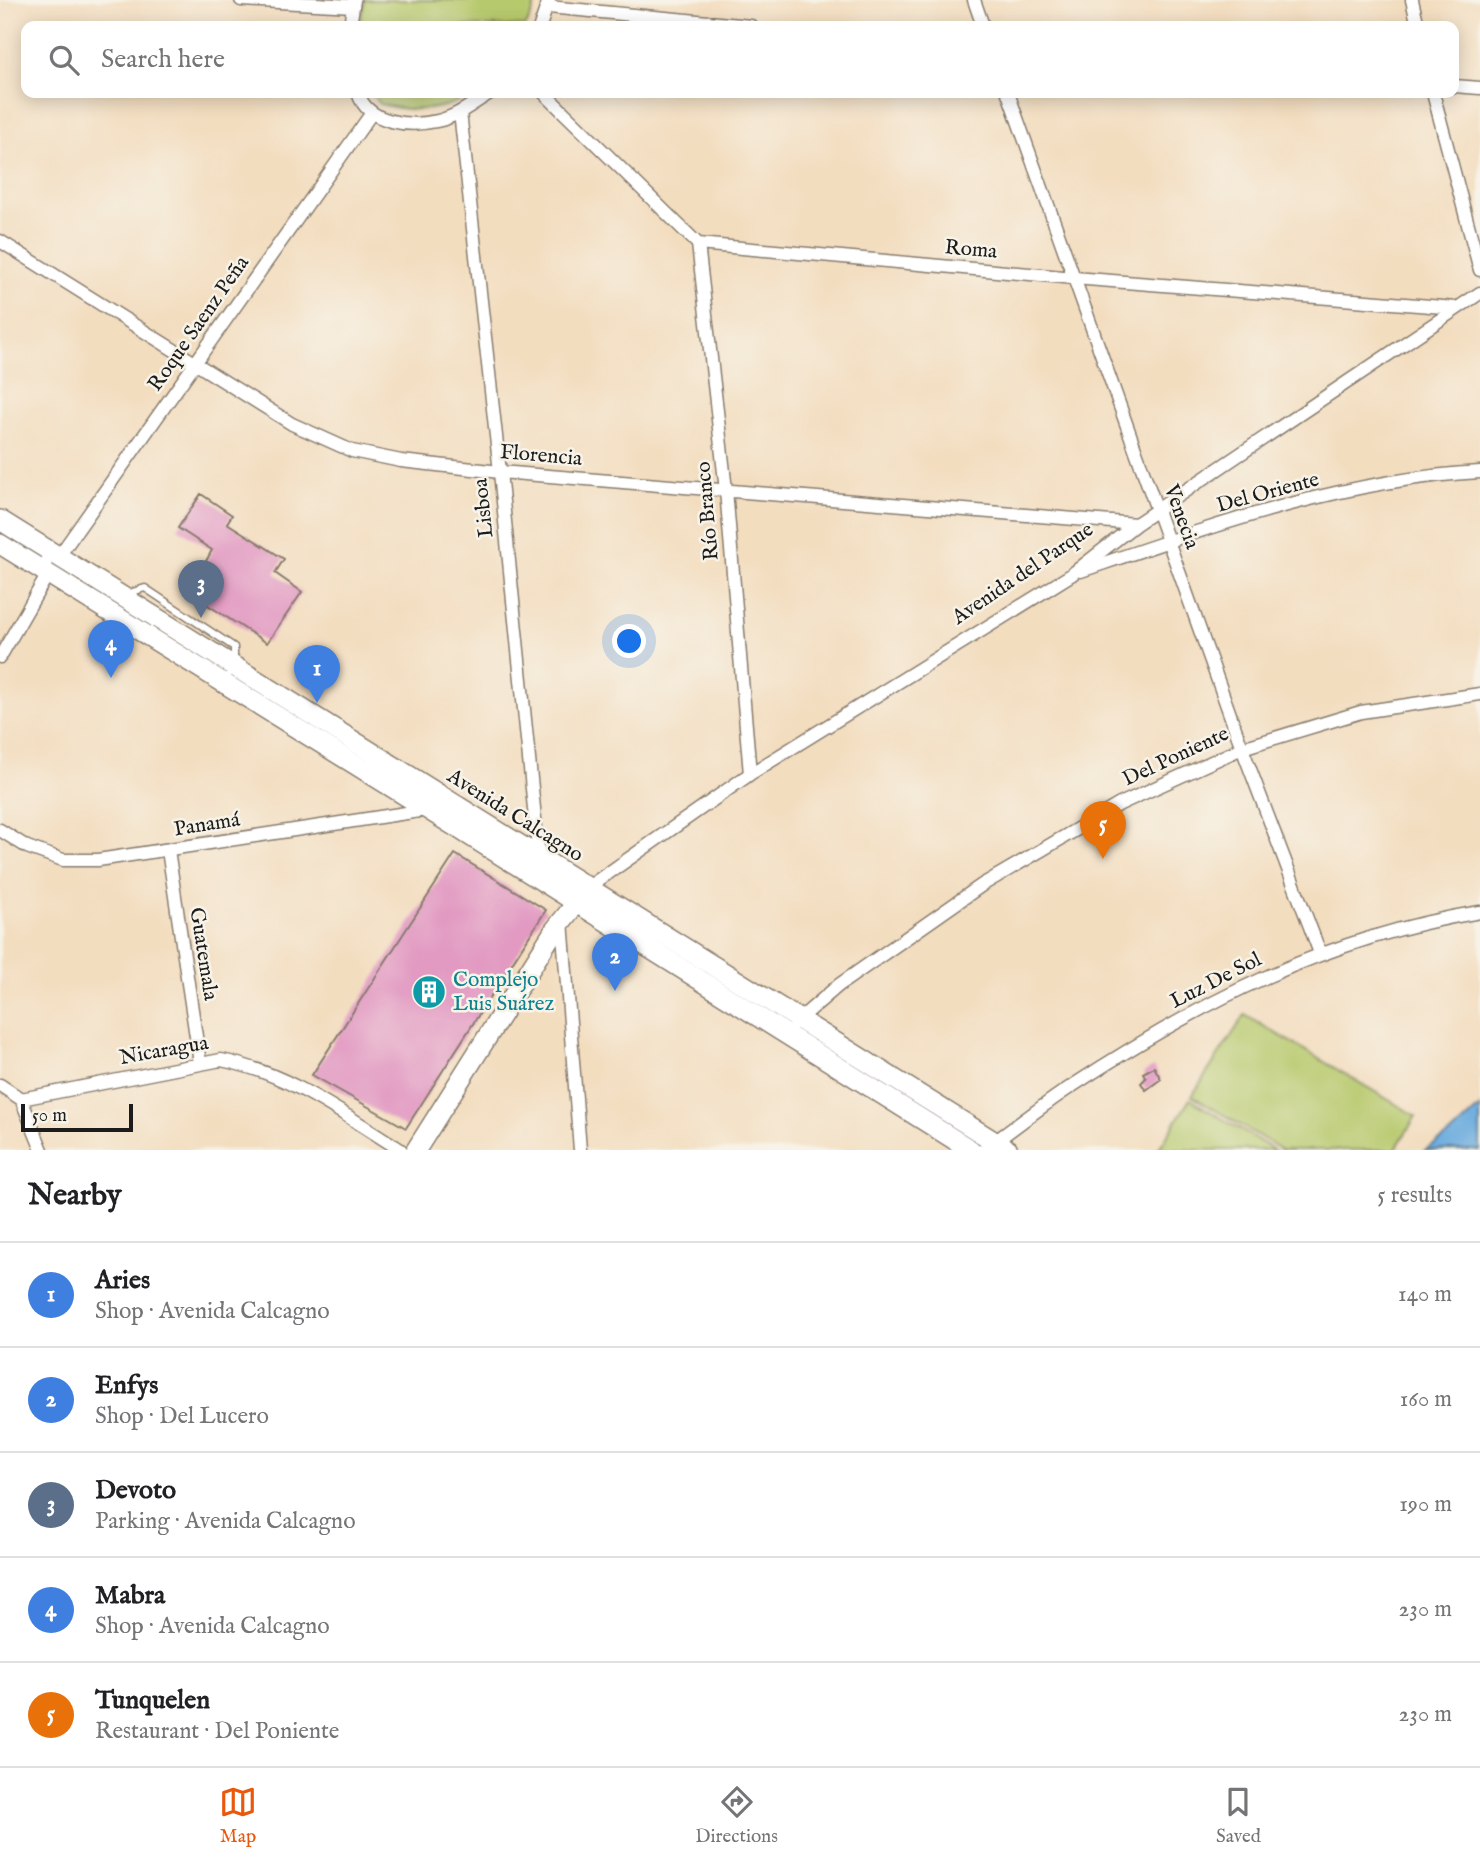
<!DOCTYPE html>
<html lang="en">
<head>
<meta charset="utf-8">
<style>
  :root { --surface:#fff; --page:#f6f6f6; --text:#202124; --muted:#757577; --line:#e0e0e0; --accent:#ea580c }
  body { margin:0; font-family:"IM FELL English",serif; background:var(--page); color:var(--text) }
  .scale { position:absolute; left:21px; bottom:18px; width:112px; box-sizing:border-box; padding-left:7px; border:4px solid #1c1c1c; border-top:0; font-size:19px; line-height:24px; white-space:nowrap; color:#1c1c1c; -webkit-text-stroke:5px #f7f3e8; paint-order:stroke }
  .you { position:absolute; left:630px; top:642px; width:24px; height:24px; margin:-18px; border:5px solid #fff; border-radius:50%; background:#1a73e8; box-shadow:0 0 0 10px #1a73e833 }
  .badge { display:grid; place-items:center; width:46px; height:46px; border-radius:50%; background:var(--accent); color:#fff; font-size:23px; font-weight:700 }
  .pin { position:absolute; translate:-50% -58px; filter:drop-shadow(0 2px 4px #0008) }
  .pin::after { content:''; position:absolute; top:37px; width:24px; height:21px; background:inherit; clip-path:polygon(0 0,100% 0,50% 100%) }
  .list { margin:0; padding:0; list-style:none }
  h2 { display:flex; justify-content:space-between; align-items:center; height:91px; margin:0; padding:0 28px; font-size:30px }
  h2 small { font-size:23px; font-weight:400; color:var(--muted) }
  .list li { display:grid; grid-template-columns:46px 1fr auto; gap:21px; align-items:center; box-sizing:border-box; height:105px; padding:0 28px; border-top:2px solid var(--line) }
  .list b { display:block; font-size:26px; white-space:nowrap }
  .list p { margin:0; font-size:23px; white-space:nowrap; color:var(--muted) }
  .list em { font-size:23px; font-style:normal; color:var(--muted) }
  .icon { flex:none; width:38px; height:38px; fill:none; stroke:currentColor; stroke-width:2; stroke-linecap:round; stroke-linejoin:round }
  .map { position:relative; flex:none; width:1480px; height:1150px; overflow:hidden }
  .search { position:absolute; background:var(--surface); box-shadow:0 4px 18px #0003; left:21px; right:21px; top:21px; height:77px; display:flex; align-items:center; gap:18px; box-sizing:border-box; padding:0 24px; border-radius:14px; color:var(--muted); font-size:26px }
  .sheet { height:616px; background:var(--surface) }
  nav { display:flex; justify-content:space-around; align-items:center; box-sizing:border-box; height:98px; border-top:2px solid var(--line); background:var(--surface); font-size:19px; color:var(--muted) }
  nav a { display:grid; justify-items:center; gap:4px }
  nav .on { color:var(--accent) }
  .map>svg:first-child { display:block }
  .green { fill:#b7c96d; stroke:#6a7244; stroke-width:2 }
  .water { fill:#6aabde; stroke:#43647d; stroke-width:2 }
  .building { fill:#e29ac2 }
  .lines { fill:none; stroke-linecap:round; stroke-linejoin:round }
  .lane-casing { stroke:#887c6e; stroke-width:9 }
  .street-casing { stroke:#887c6e; stroke-width:15 }
  .secondary-casing { stroke:#887c6e; stroke-width:22 }
  .lane { stroke:#fff; stroke-width:6 }
  .street { stroke:#fff; stroke-width:12 }
  .secondary { stroke:#fff; stroke-width:19 }
  .labels { text-anchor:middle; dominant-baseline:central; stroke-width:5; stroke-linejoin:round; paint-order:stroke }
  .street-label { font-size:21px; fill:#1c1c1c; stroke:#f7f3e8 }
  .culture-label { font-size:21px; fill:#0d838f; stroke:#f7f3e8; text-anchor:start }
</style>
</head>
<body>
<div class="map">
<svg width="1480" height="1150" viewBox="0 0 1480 1150">
  <rect width="100%" height="100%" fill="#f7f3e8"/>
  <filter id="ink" filterUnits="userSpaceOnUse"><feTurbulence type="fractalNoise" baseFrequency=".0143" numOctaves="2"/><feDisplacementMap in="SourceGraphic" scale="14" xChannelSelector="R" yChannelSelector="G"/><feConvolveMatrix kernelMatrix="1 2 1 2 8 2 1 2 1" color-interpolation-filters="sRGB"/></filter>
  <filter id="wash" filterUnits="userSpaceOnUse"><feTurbulence type="fractalNoise" baseFrequency=".00686" numOctaves="4" result="noise"/><feDisplacementMap in="SourceGraphic" scale="28" xChannelSelector="R" yChannelSelector="G"/><feGaussianBlur stdDeviation="1.57" result="paint"/><feColorMatrix in="noise" values="0 0 0 0 0 0 0 0 0 0 0 0 0 0 0 0 0 1.4 0 .05"/><feComposite in="paint" operator="in"/></filter>
  <g filter="url(#wash)">
    <rect width="100%" height="100%" fill="#f3ddbf"/>
    <!-- green -->
    <path class="green" d="M 365,0 L 536,0 L 533,11 L 526,26 L 359,26 Z
      M 372,93 L 472,93 C 444,113 411,112 380,104 Z
      M 1245,1015 L 1416,1116 L 1395,1150 L 1282,1150 L 1192,1096 Z
      M 1190,1099 L 1274,1150 L 1158,1150 Z"/>
    <!-- water -->
    <path class="water" d="M 1480,1107 L 1480,1150 L 1425,1150 L 1451,1134 Z"/>
    <g id="blocks">
      <!-- building -->
      <path class="building" d="M 201,494 L 232,515 L 227,523 L 284,559 L 275,573 L 302,592 L 267,643 L 189,593 L 212,550 L 178,528 Z
        M 455,854 L 546,910 L 406,1128 L 312,1075 Z
        M 1154,1067 L 1161,1079 L 1146,1090 L 1141,1083 L 1146,1078 L 1143,1073 Z"/>
    </g>
  </g>
  <g filter="url(#ink)">
    <use href="#blocks" fill-opacity="0" stroke="#887c6e" stroke-width="2"/>
    <g class="lines">
      <!-- lane casing -->
      <g class="lane-casing">
        <path id="lane" d="M 126,594 L 145,588 L 234,647 L 234,666 L 224,682"/>
      </g>
      <!-- street casing -->
      <g class="street-casing">
        <path id="street" d="M 241,0 L 353,6
          M 974,0 L 983,26
          M 1412,0 L 1418,26
          M 548,7 L 751,26
          M 350,26 L 354,0
          M 540,26 L 549,0
          M 1454,86 L 1480,88
          M 358,93 C 368,124 409,127 437,121 C 457,117 473,103 490,93
          M 544,93 L 698,244 L 1074,278 L 1456,308
          M 1008,93 L 1242,748 L 1320,953
          M 1433,93 L 1480,270
          M 460,112 L 500,472 L 539,858
          M 0,241 L 292,424 L 352,451 L 401,461 L 500,472 L 1136,524
          M 698,244 L 726,490 L 750,774
          M 1081,571 C 1210,527 1343,479 1480,472
          M 0,657 L 48,574 C 44,568 44,563 48,558 L 59,556 L 371,114
          M 0,830 L 27,847 L 63,860 L 98,860 L 426,810
          M 168,850 L 200,1063
          M 587,888 L 750,774 L 1071,575 L 1136,524 L 1480,293
          M 562,921 L 580,1150
          M 795,1023 L 839,985 L 982,885 L 1120,804 L 1242,748 L 1361,712 L 1480,694
          M 0,1085 L 21,1099 L 221,1060 C 289,1073 343,1114 401,1150
          M 21,1099 L 42,1150
          M 983,1150 C 1012,1130 1040,1107 1069,1088 C 1198,1003 1326,937 1480,912"/>
      </g>
      <!-- secondary casing -->
      <g class="secondary-casing">
        <path id="secondary" d="M 0,520 L 1008,1150
          M 0,544 C 324,745 649,946 971,1150
          M 416,1150 L 554,931 L 585,892"/>
      </g>
      <!-- lane -->
      <use href="#lane" class="lane"/>
      <!-- street -->
      <use href="#street" class="street"/>
      <!-- secondary -->
      <use href="#secondary" class="secondary"/>
    </g>
  </g>
  <!-- icons -->
  <defs>
    <g id="building-disc" transform="scale(1.75)"><circle r="9.5" fill="#0f9aa8" stroke="#f7f3e8"/><path d="M-4-6H4V6H1V3H-1V6H-4ZM-2.5-4.3h1.7v1.8h-1.7ZM.8-4.3h1.7v1.8H.8ZM-2.5-1h1.7V.8h-1.7ZM.8-1h1.7V.8H.8Z" fill="#fff"/></g>
  </defs>
  <g fill-rule="evenodd">
    <use href="#building-disc" x="429" y="992"/>
  </g>
  <g class="labels">
    <!-- street labels -->
    <g class="street-label">
      <text transform="translate(971 250) rotate(5)">Roma</text>
      <text transform="translate(199 324) rotate(-55)">Roque Saenz Peña</text>
      <text transform="translate(541 456) rotate(5)">Florencia</text>
      <text transform="translate(1268 493) rotate(-15)">Del Oriente</text>
      <text transform="translate(484 508) rotate(-96)">Lisboa</text>
      <text transform="translate(708 511) rotate(-95)">Río Branco</text>
      <text transform="translate(1181 517) rotate(70)">Venecia</text>
      <text transform="translate(1023 574) rotate(-34)">Avenida del Parque</text>
      <text transform="translate(1176 757) rotate(-25)">Del Poniente</text>
      <text transform="translate(515 816) rotate(32)">Avenida Calcagno</text>
      <text transform="translate(207 825) rotate(-9)">Panamá</text>
      <text transform="translate(203 954) rotate(81)">Guatemala</text>
      <text transform="translate(1216 981) rotate(-27)">Luz De Sol</text>
      <text transform="translate(164 1051) rotate(-10)">Nicaragua</text>
    </g>
    <!-- culture labels -->
    <g class="culture-label">
      <text x="453" y="980">Complejo<tspan x="453" dy="24">Luis Suárez</tspan></text>
    </g>
  </g>
</svg>
<div class="scale">50 m</div>
<div class="you"></div>
<div class="pin badge" style="left:317px;top:703px;background:#3f7fe0">1</div>
<div class="pin badge" style="left:615px;top:991px;background:#3f7fe0">2</div>
<div class="pin badge" style="left:201px;top:618px;background:#5c6f8a">3</div>
<div class="pin badge" style="left:111px;top:678px;background:#3f7fe0">4</div>
<div class="pin badge" style="left:1103px;top:859px;background:#e8710a">5</div>
<div class="search"><svg class="icon" aria-label="search" viewBox="0 0 24 24"><circle cx="10" cy="10" r="6"/><path d="M15 15l6 6"/></svg>Search here</div>
</div>
<section class="sheet">
<h2>Nearby<small>5 results</small></h2>
<ul class="list">
<li><span class="badge" style="background:#3f7fe0">1</span><div><b>Aries</b><p>Shop · Avenida Calcagno</p></div><em>140 m</em></li>
<li><span class="badge" style="background:#3f7fe0">2</span><div><b>Enfys</b><p>Shop · Del Lucero</p></div><em>160 m</em></li>
<li><span class="badge" style="background:#5c6f8a">3</span><div><b>Devoto</b><p>Parking · Avenida Calcagno</p></div><em>190 m</em></li>
<li><span class="badge" style="background:#3f7fe0">4</span><div><b>Mabra</b><p>Shop · Avenida Calcagno</p></div><em>230 m</em></li>
<li><span class="badge" style="background:#e8710a">5</span><div><b>Tunquelen</b><p>Restaurant · Del Poniente</p></div><em>230 m</em></li>
</ul>
</section>
<nav>
<a class="on"><svg class="icon" aria-label="map" viewBox="0 0 24 24"><path d="M3 6l6-2 6 2 6-2v14l-6 2-6-2-6 2zM9 4v14M15 6v14"/></svg>Map</a>
<a><svg class="icon" aria-label="directions" viewBox="0 0 24 24"><path d="M12 3l9 9-9 9-9-9zM9 14v-3h6M13 9l2 2-2 2"/></svg>Directions</a>
<a><svg class="icon" aria-label="saved" viewBox="0 0 24 24"><path d="M7 4h10v16l-5-4-5 4z"/></svg>Saved</a>
</nav>
</body>
</html>
